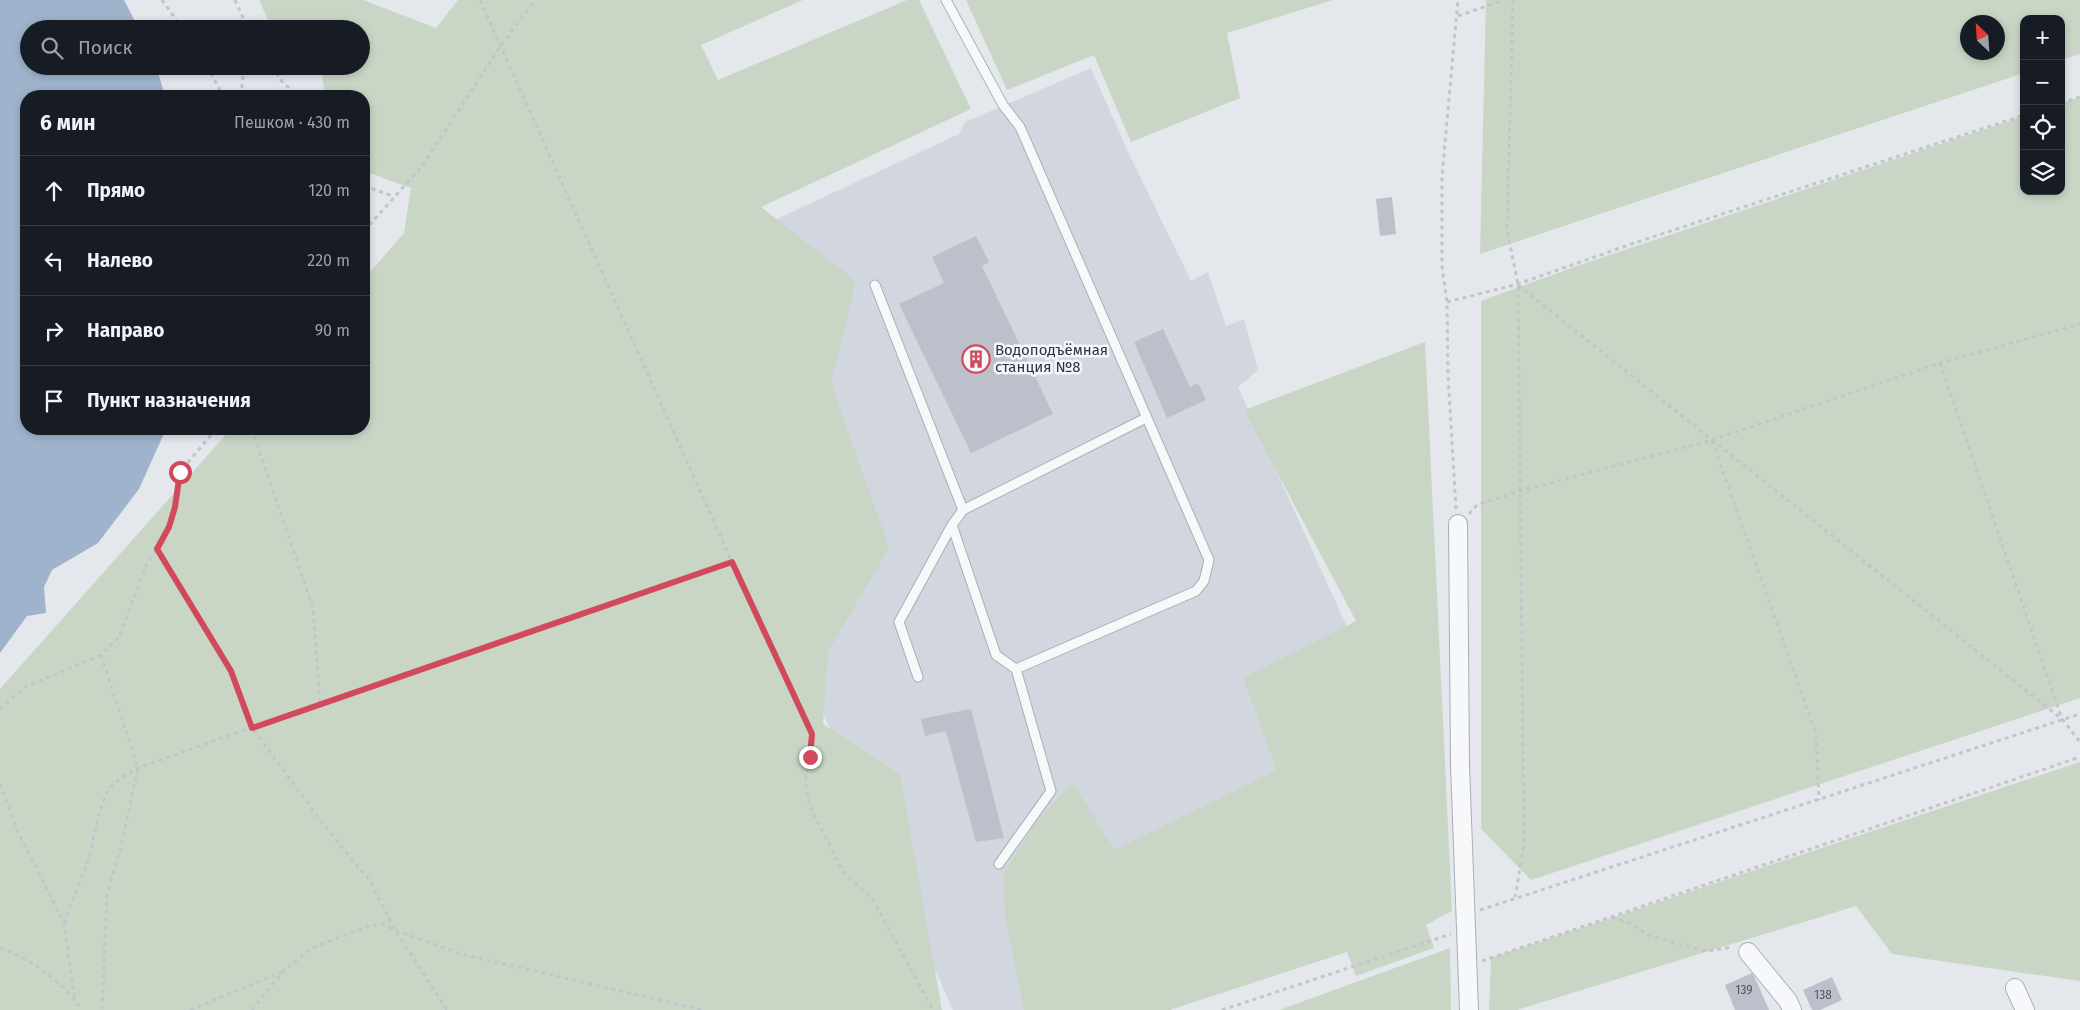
<!DOCTYPE html>
<html lang="ru">
<head>
<meta charset="utf-8">
<style>
  :root { --surface:#171b24; --page:#242831; --text:#f1f3f6; --muted:#9ea1a6; --line:#363941 }
  body { margin:0; font-family:"Fira Sans",sans-serif; background:var(--page); color:var(--text) }
  .controls { position:absolute; right:15px; top:15px; display:grid; overflow:hidden; border-radius:10px; box-shadow:0 2px 8px #0003 }
  .controls button { width:45px; height:45px; display:grid; place-items:center; padding:0; border:0; border-bottom:1px solid var(--line); background:var(--surface); color:var(--text); font:25px sans-serif }
  .compass { position:absolute; left:1960px; top:15px; width:45px; height:45px; border-radius:50%; background:var(--surface); box-shadow:0 2px 8px #0003; rotate:335deg }
  .stop { position:absolute; width:15px; height:15px; margin:-11px; border:4px solid #d1495b; border-radius:50%; background:#fff }
  .stop.end { background:#d1495b; border-color:#fff; box-shadow:0 1px 5px #0008 }
  .list { margin:0; padding:0; list-style:none }
  h2 { display:flex; justify-content:space-between; align-items:center; height:65px; margin:0; padding:0 20px; font-size:21px }
  h2 small { font-size:16px; font-weight:400; color:var(--muted) }
  .list li { display:grid; grid-template-columns:32px 1fr auto; gap:15px; align-items:center; box-sizing:border-box; height:70px; padding:0 20px; border-top:1px solid var(--line) }
  .list b { display:block; font-size:19px; white-space:nowrap }
  .list em { font-size:16px; font-style:normal; color:var(--muted) }
  .icon { flex:none; width:28px; height:28px; fill:none; stroke:currentColor; stroke-width:2; stroke-linecap:round; stroke-linejoin:round }
  .map { position:relative; flex:none; width:2080px; height:1010px; overflow:hidden }
  .search { position:absolute; background:var(--surface); box-shadow:0 2px 8px #0003; left:20px; top:20px; width:350px; height:55px; display:flex; align-items:center; gap:12px; box-sizing:border-box; padding:0 18px; border-radius:28px; color:var(--muted); font-size:19px }
  .panel { position:absolute; background:var(--surface); box-shadow:0 2px 8px #0003; left:20px; top:90px; width:350px; height:345px; border-radius:20px }
  .map>svg:first-child { display:block }
  .built { fill:#d2d6de }
  .green { fill:#c9d6c5; fill-rule:evenodd }
  .water { fill:#9fb4cc }
  .building { fill:#bbc0ca }
  .lines { fill:none; stroke-linecap:round; stroke-linejoin:round }
  .service-casing { stroke:#a9aeb7; stroke-width:11 }
  .minor-casing { stroke:#a9aeb7; stroke-width:20 }
  .path { stroke:#c2c5cb; stroke-width:3; stroke-dasharray:4 4; stroke-linecap:butt }
  .service { stroke:#f7f8fa; stroke-width:9 }
  .minor { stroke:#f7f8fa; stroke-width:18 }
  .route { stroke:#d1495b; stroke-width:6 }
  .labels { text-anchor:middle; dominant-baseline:central; stroke-width:5; stroke-linejoin:round; paint-order:stroke }
  .number-label { font-size:12px; fill:#4f5766 }
  .poi-label { font-size:15px; fill:#2b3445; stroke:#f4f6f9; text-anchor:start }
</style>
</head>
<body>
<div class="map">
<svg width="2080" height="1010" viewBox="0 0 2080 1010">
  <rect width="100%" height="100%" fill="#e4e7ec"/>
  <!-- built -->
  <path class="built" d="M 1091,68 L 1129,154 L 1191,281 L 1208,272 L 1226,326 L 1244,319 L 1258,370 L 1238,387 L 1438,827 L 1026,1010 L 953,1010 L 636,285 L 959,134 L 965,122 Z"/>
  <!-- green -->
  <path class="green" d="M 259,0 L 363,0 L 436,28 L 458,0 L 803,0 L 701,45 L 718,80 L 907,0 L 919,0 L 971,109 L 761,207 L 856,281 L 831,382 L 889,548 L 828,652 L 823,724 L 900,774 L 942,1010 L 0,1010 L 0,689 L 231,429 L 364,429 L 364,279 L 404,233 L 411,188 L 364,171 L 364,96 L 325,96 L 321,66 L 361,66 L 361,29 L 272,29 Z
    M 966,0 L 1333,0 L 1227,33 L 1240,98 L 1131,142 L 1094,55 L 1007,90 Z
    M 1486,0 L 2080,0 L 2080,54 L 2061,60 L 2061,19 L 2024,19 L 2024,73 L 1480,254 ZM 1968,22 L 1998,22 L 1998,52 L 1968,52 Z
    M 2080,97 L 2080,698 L 1531,880 L 1481,829 L 1481,301 L 1577,266 L 2024,116 L 2024,191 L 2061,191 L 2061,103 Z
    M 1425,342 L 1452,911 L 1426,925 L 1434,948 L 1356,976 L 1347,952 L 1170,1010 L 1024,1010 L 1005,915 L 1004,873 L 1035,823 L 1072,783 L 1115,850 L 1277,770 L 1243,678 L 1356,621 L 1244,410 Z
    M 2080,762 L 2080,981 L 1892,954 L 1856,906 L 1517,1010 L 1489,1010 L 1491,958 Z
    M 1450,948 L 1451,1010 L 1279,1010 Z"/>
  <!-- water -->
  <path class="water" d="M 0,0 L 124,0 L 139,29 L 29,29 L 29,66 L 156,66 L 165,96 L 26,96 L 26,429 L 166,429 L 139,489 L 98,543 L 52,570 L 44,587 L 46,613 L 27,616 L 0,653 Z"/>
  <!-- building -->
  <path class="building" d="M 1392,197 L 1396,234 L 1380,236 L 1376,199 Z
    M 976,236 L 989,262 L 982,266 L 1053,414 L 971,453 L 899,304 L 944,283 L 932,257 Z
    M 1163,329 L 1190,387 L 1198,383 L 1206,400 L 1167,418 L 1134,342 Z
    M 971,709 L 1004,838 L 976,842 L 946,731 L 925,736 L 921,719 Z
    M 1752,973 L 1755,978 L 1769,1010 L 1735,1010 L 1725,985 Z
    M 1832,977 L 1842,1000 L 1820,1010 L 1812,1010 L 1803,990 Z"/>
  <g class="lines">
    <!-- service casing -->
    <g class="service-casing">
      <path id="service" d="M 946,0 L 1003,105 L 1020,127 L 1209,560 L 1204,581 L 1196,591 L 1016,669 L 1051,791 L 999,864
        M 875,285 L 963,510 L 1146,418
        M 952,525 L 996,655 L 1016,669
        M 918,677 L 899,622 L 952,525 L 963,510"/>
    </g>
    <!-- minor casing -->
    <g class="minor-casing">
      <path id="minor" d="M 1458,524 L 1460,765 L 1469,1010
        M 1748,952 L 1788,1001 L 1792,1010
        M 2015,988 L 2025,1010"/>
    </g>
    <!-- path -->
    <path class="path" d="M 162,0 L 183,29
      M 235,0 L 248,29
      M 480,0 L 732,562 L 812,734 L 811,757 L 805,781 L 810,807 L 843,871 L 873,900 L 933,1010
      M 1513,0 L 1507,230 L 1518,284 L 1524,845 L 1515,897
      M 1458,16 L 1504,0
      M 207,66 L 223,96
      M 272,66 L 283,83 L 299,96
      M 241,96 L 244,66
      M 2061,103 L 2080,97
      M 364,186 L 393,196
      M 364,231 L 423,165 L 500,47 L 535,0
      M 1518,285 L 2063,720 L 2080,742
      M 1447,302 L 1518,284 L 1640,241 L 2024,115
      M 1940,363 L 2062,719
      M 216,429 L 180,472 L 175,507 L 169,527 L 157,549 L 231,671 L 252,728 L 327,829 L 370,881 L 395,930 L 447,1010
      M 252,429 L 313,608 L 320,703
      M 1712,441 L 1816,734 L 1819,800
      M 1456,509 L 1448,375 L 1447,302 L 1442,266 L 1442,176 L 1458,0
      M 1469,514 L 1477,505 L 1520,491 L 1712,440 L 1940,363 L 2080,324
      M 101,655 L 138,768 L 121,846 L 107,895 L 102,1010
      M 0,709 L 25,687 L 101,655 L 119,637 L 148,561 L 157,549
      M 0,784 L 18,832 L 64,923 L 75,1001
      M 1480,910 L 2080,714
      M 1612,917 L 1631,924 L 1650,936 L 1706,951 L 1733,947
      M 64,923 L 89,858 L 99,814 L 108,789 L 121,778 L 138,768 L 320,703 L 732,562
      M 0,948 C 30,959 65,982 81,1010
      M 1482,961 L 2080,757
      M 190,1010 L 282,972
      M 252,1010 L 283,971 L 312,948 L 369,926 L 382,924 L 395,930 L 461,954 L 703,1010
      M 1222,1010 L 1451,934"/>
    <!-- service -->
    <use href="#service" class="service"/>
    <!-- minor -->
    <use href="#minor" class="minor"/>
  </g>
  <g class="lines">
    <!-- route -->
    <path class="route" d="M 180,472 L 175,507 L 169,527 L 157,549 L 231,671 L 252,728 L 732,562 L 812,734 L 810,757"/>
  </g>
  <!-- icons -->
  <defs>
    <g id="building-ring" transform="scale(1.4375)"><circle r="9.5" fill="#f4f6f9" stroke="#d1495b" stroke-width="1.5"/><path d="M-4-6H4V6H1V3H-1V6H-4ZM-2.5-4.3h1.7v1.8h-1.7ZM.8-4.3h1.7v1.8H.8ZM-2.5-1h1.7V.8h-1.7ZM.8-1h1.7V.8H.8Z" fill="#d1495b"/></g>
  </defs>
  <g fill-rule="evenodd">
    <use href="#building-ring" x="976" y="359"/>
  </g>
  <g class="labels">
    <!-- number labels -->
    <g class="number-label">
      <text x="1744" y="990">139</text>
      <text x="1823" y="995">138</text>
    </g>
    <!-- poi labels -->
    <g class="poi-label">
      <text x="995" y="350">Водоподъёмная<tspan x="995" dy="17">станция №8</tspan></text>
    </g>
  </g>
</svg>
<div class="controls">
<button>+</button>
<button>−</button>
<button><svg class="icon" aria-label="locate" viewBox="0 0 24 24"><circle cx="12" cy="12" r="6"/><path d="M12 2v4M12 18v4M2 12h4M18 12h4"/></svg></button>
<button><svg class="icon" aria-label="layers" viewBox="0 0 24 24"><path d="M12 4l9 5-9 5-9-5zM3 14l9 5 9-5"/></svg></button>
</div>
<svg class="compass" viewBox="-18 -18 36 36"><path d="M0-13l5 13h-10z" fill="#e53935"/><path d="M0 13l5-13h-10z" fill="#9ea1a6"/></svg>
<div class="stop" style="left:180px;top:472px"></div>
<div class="stop end" style="left:810px;top:757px"></div>
<div class="search"><svg class="icon" aria-label="search" viewBox="0 0 24 24"><circle cx="10" cy="10" r="6"/><path d="M15 15l6 6"/></svg>Поиск</div>
<section class="panel">
<h2>6 мин<small>Пешком · 430 m</small></h2>
<ul class="list">
<li><svg class="icon" aria-label="ahead" viewBox="0 0 24 24"><path d="M12 20V5M6 11l6-6 6 6"/></svg><div><b>Прямо</b></div><em>120 m</em></li>
<li><svg class="icon" aria-label="left" viewBox="0 0 24 24"><path d="M17 20v-9H6M10 6l-5 5 5 5"/></svg><div><b>Налево</b></div><em>220 m</em></li>
<li><svg class="icon" aria-label="right" viewBox="0 0 24 24"><path d="M7 20v-9h11M14 6l5 5-5 5"/></svg><div><b>Направо</b></div><em>90 m</em></li>
<li><svg class="icon" aria-label="arrive" viewBox="0 0 24 24"><path d="M6 21V4h12l-3 4 3 4H6"/></svg><div><b>Пункт назначения</b></div></li>
</ul>
</section>
</div>
</body>
</html>
